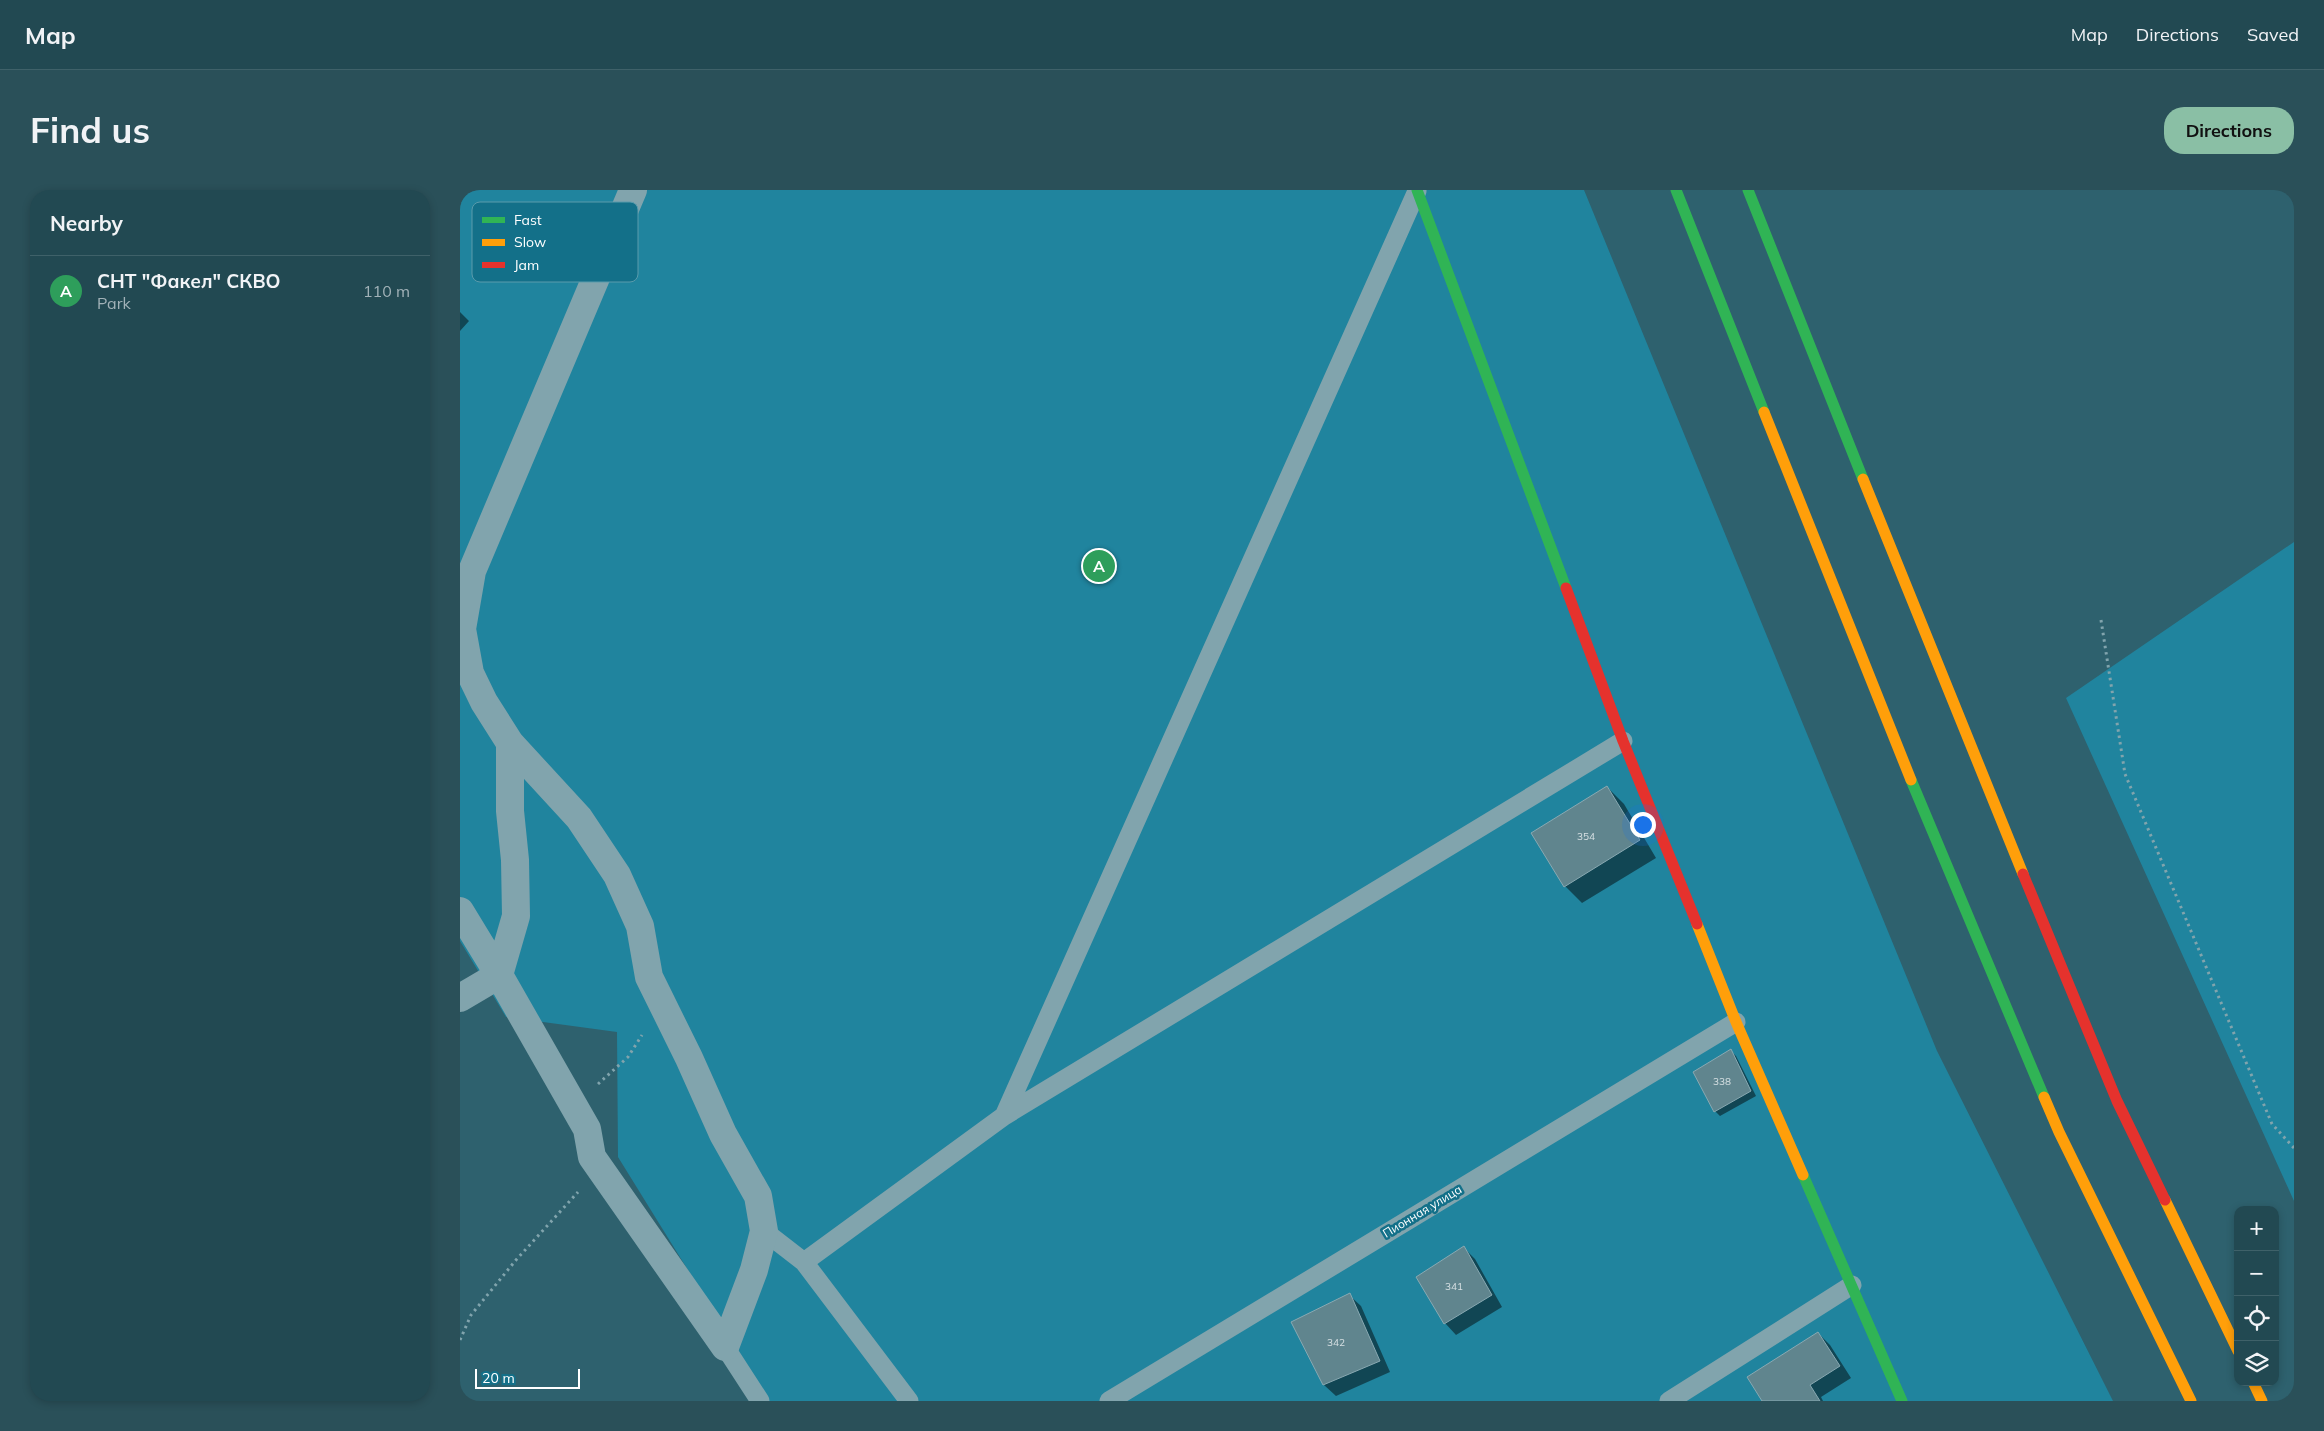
<!DOCTYPE html>
<html lang="en">
<head>
<meta charset="utf-8">
<style>
  :root { --surface:#224952; --page:#2a5059; --text:#f1f3f6; --muted:#a2b2b8; --line:#3f6169; --accent:#8abfa5 }
  body { margin:0; font-family:Mulish,sans-serif; background:var(--page); color:var(--text) }
  .controls { position:absolute; right:15px; bottom:15px; display:grid; overflow:hidden; border-radius:10px; box-shadow:0 2px 8px #0003 }
  .controls button { width:45px; height:45px; display:grid; place-items:center; padding:0; border:0; border-bottom:1px solid var(--line); background:var(--surface); color:var(--text); font:25px sans-serif }
  .scale { position:absolute; left:15px; bottom:12px; width:105px; box-sizing:border-box; padding-left:5px; border:2px solid #fff; border-top:0; font-size:14px; line-height:18px; white-space:nowrap; color:#fff; -webkit-text-stroke:4px #137089; paint-order:stroke }
  .you { position:absolute; left:1182px; top:634px; width:18px; height:18px; margin:-12px; border:4px solid #fff; border-radius:50%; background:#1a73e8; box-shadow:0 0 0 8px #1a73e833 }
  .badge { display:grid; place-items:center; width:32px; height:32px; border-radius:50%; background:var(--accent); color:#fff; font-size:16px; font-weight:700 }
  .pin { position:absolute; translate:-50% -50%; border:2px solid #fff; box-shadow:0 1px 5px #0006 }
  .list { margin:0; padding:0; list-style:none }
  h2 { display:flex; justify-content:space-between; align-items:center; height:65px; margin:0; padding:0 20px; font-size:21px }
  h2 small { font-size:16px; font-weight:400; color:var(--muted) }
  .list li { display:grid; grid-template-columns:32px 1fr auto; gap:15px; align-items:center; box-sizing:border-box; height:70px; padding:0 20px; border-top:1px solid var(--line) }
  .list b { display:block; font-size:19px; white-space:nowrap }
  .list p { margin:0; font-size:16px; white-space:nowrap; color:var(--muted) }
  .list em { font-size:16px; font-style:normal; color:var(--muted) }
  .icon { flex:none; width:28px; height:28px; fill:none; stroke:currentColor; stroke-width:2; stroke-linecap:round; stroke-linejoin:round }
  .map { position:relative; flex:none; width:1834px; height:1211px; overflow:hidden; border-radius:20px }
  header { display:flex; align-items:center; gap:30px; box-sizing:border-box; height:70px; padding:0 25px; background:var(--surface); border-bottom:1px solid var(--line) }
  header strong { font-size:24px }
  nav { display:flex; gap:28px; margin-inline-start:auto; font-size:18px }
  .intro { display:flex; align-items:center; justify-content:space-between; box-sizing:border-box; height:120px; padding:0 30px }
  h1 { margin:0; font-size:35px }
  .button { padding:12px 22px; border-radius:20px; background:var(--accent); color:#111; font-size:18px; font-weight:700 }
  main { display:flex; gap:30px; padding:0 30px }
  aside { flex:1; background:var(--surface); border-radius:20px; box-shadow:0 2px 8px #0003 }
  .map>svg:first-child { display:block }
  .green { fill:#20849e }
  .shadow { fill:#0007 }
  .building { fill:#60858e; stroke:#89a9b2 }
  .lines { fill:none; stroke-linecap:round; stroke-linejoin:round }
  .path { stroke:#81a4ad; stroke-width:3; stroke-dasharray:2.5 4; stroke-linecap:butt }
  .lane { stroke:#81a4ad; stroke-width:19 }
  .street { stroke:#81a4ad; stroke-width:28 }
  .fast { stroke:#30b455; stroke-width:11 }
  .slow { stroke:#ff9f0a; stroke-width:11 }
  .jam { stroke:#e5322d; stroke-width:11 }
  .labels { text-anchor:middle; dominant-baseline:central; stroke-width:5; stroke-linejoin:round; paint-order:stroke }
  .number-label { font-size:10px; fill:#d7e0e3 }
  .street-label { font-size:12px; fill:#fff; stroke:#137089 }
  .key { fill:#137089; stroke:#5a9bac; stroke-width:1 }
  .key-label { font-size:14px; fill:#fff }
</style>
</head>
<body>
<header>
<strong>Map</strong>
<nav><a>Map</a><a>Directions</a><a>Saved</a></nav>
</header>
<div class="intro"><h1>Find us</h1><a class="button">Directions</a></div>
<main>
<aside>
<h2>Nearby<small></small></h2>
<ul class="list">
<li><span class="badge" style="background:#2e9e5b">A</span><div><b>СНТ &quot;Факел&quot; СКВО</b><p>Park</p></div><em>110 m</em></li>
</ul>
</aside>
<div class="map">
<svg width="1834" height="1211" viewBox="0 0 1834 1211">
  <rect width="100%" height="100%" fill="#2e616e"/>
  <!-- green -->
  <path class="green" d="M 0,0 L 1124,0 L 1477,861 L 1653,1211 L 309,1211 L 158,967 L 157,842 L 46,827 L 0,751 Z
    M 1834,352 L 1834,1011 L 1606,508 Z"/>
  <!-- shadow -->
  <path class="shadow" d="M 0,122 L 9,131 L 0,141 Z
    M 1147,597 L 1164,614 L 1196,668 L 1122,713 L 1105,696 Z
    M 1271,861 L 1276,866 L 1296,906 L 1260,926 L 1255,921 Z
    M 1004,1058 L 1015,1069 L 1042,1117 L 996,1145 L 985,1133 Z
    M 889,1105 L 901,1116 L 930,1182 L 876,1206 L 864,1195 L 833,1133 Z
    M 1358,1143 L 1370,1155 L 1391,1188 L 1361,1207 L 1363,1211 L 1303,1211 Z"/>
  <!-- building -->
  <path class="building" d="M 1147,596 L 1180,650 L 1104,697 L 1071,643 Z
    M 1271,859 L 1291,901 L 1254,922 L 1233,882 Z
    M 1004,1056 L 1032,1105 L 984,1134 L 956,1087 Z
    M 890,1103 L 920,1171 L 863,1195 L 831,1132 Z
    M 1358,1142 L 1380,1176 L 1350,1195 L 1360,1211 L 1302,1211 L 1287,1187 Z"/>
  <g class="lines">
    <!-- path -->
    <path class="path" d="M 1641,430 L 1665,584 L 1812,934 L 1834,958
      M 138,894 L 168,867 L 182,845
      M 0,1150 L 11,1125 L 56,1070 L 118,1002"/>
    <!-- lane -->
    <path class="lane" d="M 544,926 L 957,1
      M 304,1041 L 344,1072 L 449,1211
      M 344,1072 L 544,926 L 1163,551
      M 265,1157 L 300,1211
      M 649,1211 L 1276,832
      M 1209,1211 L 1392,1095"/>
    <!-- street -->
    <path class="street" d="M 173,0 L 12,381 L 2,439 L 10,483 L 24,512 L 50,553 L 119,628 L 157,685 L 180,736 L 189,787 L 229,868 L 263,944 L 298,1006 L 304,1041 L 294,1080 L 265,1157
      M 0,721 L 39,785 L 127,939 L 132,967 L 265,1157
      M 0,808 L 39,785 L 56,726 L 55,670 L 50,621 L 50,553"/>
    <!-- fast -->
    <path class="fast" d="M 957,0 L 1106,398
      M 1216,0 L 1304,222
      M 1288,0 L 1403,289
      M 1451,590 L 1584,907
      M 1343,985 L 1442,1211"/>
    <!-- slow -->
    <path class="slow" d="M 1304,222 L 1451,590
      M 1403,289 L 1563,684
      M 1237,734 L 1276,832 L 1343,985
      M 1584,907 L 1599,942 L 1731,1211
      M 1705,1010 L 1778,1161
      M 1793,1192 L 1802,1211"/>
    <!-- jam -->
    <path class="jam" d="M 1106,398 L 1163,551 L 1237,734
      M 1563,684 L 1657,911 L 1705,1010"/>
  </g>
  <g class="labels">
    <!-- number labels -->
    <g class="number-label">
      <text x="1126" y="646">354</text>
      <text x="1262" y="891">338</text>
      <text x="994" y="1096">341</text>
      <text x="876" y="1152">342</text>
    </g>
    <!-- street labels -->
    <g class="street-label">
      <text transform="translate(962 1021) rotate(-31)">Пионная улица</text>
    </g>
  </g>
  <!-- legend -->
  <rect x="12" y="12" width="166" height="80" rx="8" class="key"/>
  <rect x="22" y="27" width="23" height="6" fill="#30b455"/>
  <rect x="22" y="49" width="23" height="7" fill="#ff9f0a"/>
  <rect x="22" y="72" width="23" height="6" fill="#e5322d"/>
  <g class="key-label">
    <text x="54" y="35">Fast</text>
    <text x="54" y="57">Slow</text>
    <text x="54" y="80">Jam</text>
  </g>
</svg>
<div class="controls">
<button>+</button>
<button>−</button>
<button><svg class="icon" aria-label="locate" viewBox="0 0 24 24"><circle cx="12" cy="12" r="6"/><path d="M12 2v4M12 18v4M2 12h4M18 12h4"/></svg></button>
<button><svg class="icon" aria-label="layers" viewBox="0 0 24 24"><path d="M12 4l9 5-9 5-9-5zM3 14l9 5 9-5"/></svg></button>
</div>
<div class="scale">20 m</div>
<div class="you"></div>
<div class="pin badge" style="left:639px;top:376px;background:#2e9e5b">A</div>
</div>
</main>
</body>
</html>
